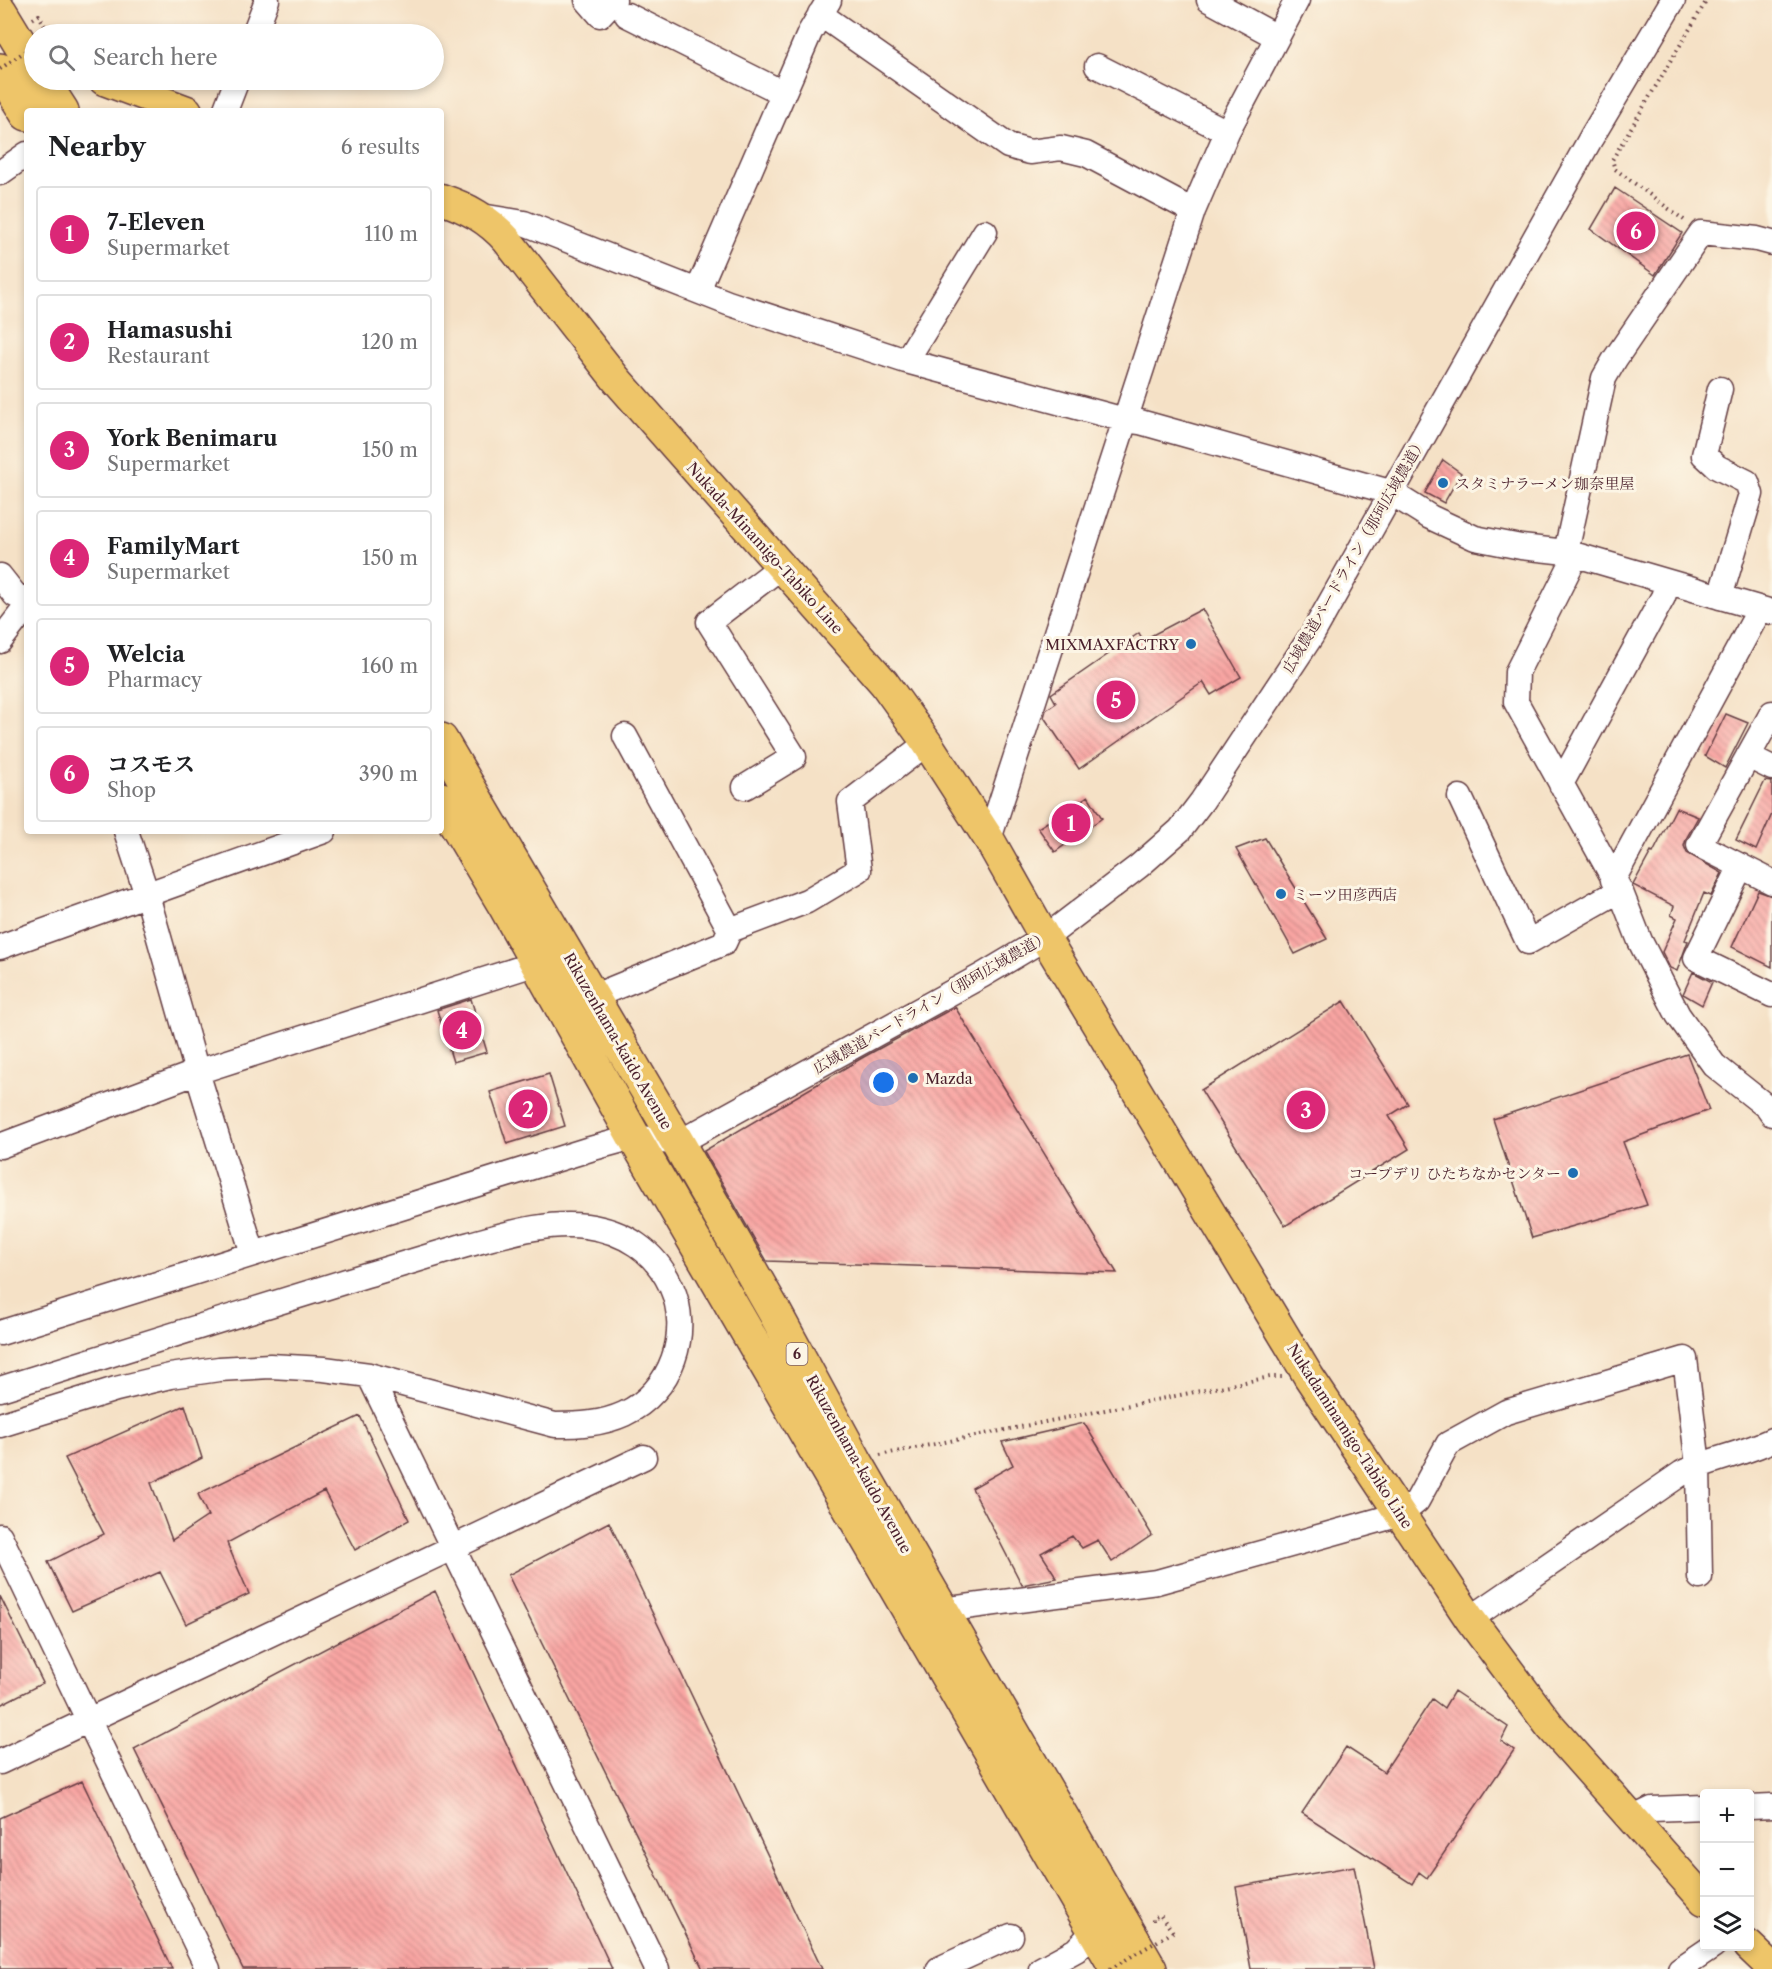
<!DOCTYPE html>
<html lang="en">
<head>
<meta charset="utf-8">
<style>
  :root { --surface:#fff; --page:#f6f6f6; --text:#202124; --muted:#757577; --line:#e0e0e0; --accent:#db2777 }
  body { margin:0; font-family:"Libre Caslon Text","Noto Serif JP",serif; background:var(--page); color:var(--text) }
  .controls { position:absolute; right:18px; bottom:18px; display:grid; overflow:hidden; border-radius:6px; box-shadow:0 3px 9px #0003 }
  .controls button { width:54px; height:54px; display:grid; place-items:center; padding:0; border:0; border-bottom:2px solid var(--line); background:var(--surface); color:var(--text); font:30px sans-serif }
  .you { position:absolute; left:884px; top:1083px; width:21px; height:21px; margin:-15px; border:4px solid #fff; border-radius:50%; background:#1a73e8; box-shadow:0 0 0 9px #1a73e833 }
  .badge { display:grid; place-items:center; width:39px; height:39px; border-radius:50%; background:var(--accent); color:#fff; font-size:20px; font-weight:700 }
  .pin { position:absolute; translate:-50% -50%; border:3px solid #fff; box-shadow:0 2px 6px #0006 }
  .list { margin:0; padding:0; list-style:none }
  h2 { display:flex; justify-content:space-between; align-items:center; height:78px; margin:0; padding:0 24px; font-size:26px }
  h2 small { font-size:20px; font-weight:400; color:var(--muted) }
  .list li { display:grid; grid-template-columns:39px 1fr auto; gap:18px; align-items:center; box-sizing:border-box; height:96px; margin:0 12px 12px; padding:0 12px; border:2px solid var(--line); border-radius:6px }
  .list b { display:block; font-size:22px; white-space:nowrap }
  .list p { margin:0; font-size:20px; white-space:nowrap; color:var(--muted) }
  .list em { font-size:20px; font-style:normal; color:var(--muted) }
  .icon { flex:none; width:33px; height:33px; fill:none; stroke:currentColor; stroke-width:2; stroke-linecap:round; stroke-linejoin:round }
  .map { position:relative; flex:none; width:1772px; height:1969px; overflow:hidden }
  .search { position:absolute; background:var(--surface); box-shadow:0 3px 9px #0003; left:24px; top:24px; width:420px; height:66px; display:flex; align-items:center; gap:15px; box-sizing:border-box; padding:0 21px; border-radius:33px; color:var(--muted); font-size:22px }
  .panel { position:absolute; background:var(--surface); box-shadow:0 3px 9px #0003; left:24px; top:108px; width:420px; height:726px; border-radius:6px }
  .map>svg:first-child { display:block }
  .building { fill:url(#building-back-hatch) }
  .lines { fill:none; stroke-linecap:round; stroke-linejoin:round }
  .minor-casing { stroke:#643c42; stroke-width:27 }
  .major-casing { stroke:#643c42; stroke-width:33 }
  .highway-casing { stroke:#643c42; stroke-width:36 }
  .path { stroke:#643c42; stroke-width:4; stroke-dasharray:1.5 4.5; stroke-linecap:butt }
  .minor { stroke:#fff; stroke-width:24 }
  .major { stroke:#eec569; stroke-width:30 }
  .highway { stroke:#eec569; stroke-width:33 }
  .path-bridge { stroke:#643c42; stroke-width:4; stroke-dasharray:1.5 4.5; stroke-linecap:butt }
  .poi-dot { fill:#1f6fb2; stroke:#fcf5e5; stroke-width:2 }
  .labels { text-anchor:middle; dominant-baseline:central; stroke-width:6; stroke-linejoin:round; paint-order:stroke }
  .shield { fill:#fcf5e5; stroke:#7f5f63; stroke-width:1.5 }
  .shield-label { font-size:14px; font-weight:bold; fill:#4a1f2b }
  .poi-label { font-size:15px; fill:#4a1f2b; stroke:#fcf5e5; text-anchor:start }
  .street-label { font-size:15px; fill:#4a1f2b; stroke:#fcf5e5 }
</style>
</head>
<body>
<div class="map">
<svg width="1772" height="1969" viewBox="0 0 1772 1969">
  <defs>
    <pattern id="building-back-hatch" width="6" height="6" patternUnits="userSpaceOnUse" patternTransform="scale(1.5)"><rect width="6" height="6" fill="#f9a5a3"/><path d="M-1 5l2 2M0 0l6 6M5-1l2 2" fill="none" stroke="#cc8685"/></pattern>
  </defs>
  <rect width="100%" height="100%" fill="#fcf5e5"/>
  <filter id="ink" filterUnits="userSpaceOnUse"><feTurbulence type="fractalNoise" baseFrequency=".0167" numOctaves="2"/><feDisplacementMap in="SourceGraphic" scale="12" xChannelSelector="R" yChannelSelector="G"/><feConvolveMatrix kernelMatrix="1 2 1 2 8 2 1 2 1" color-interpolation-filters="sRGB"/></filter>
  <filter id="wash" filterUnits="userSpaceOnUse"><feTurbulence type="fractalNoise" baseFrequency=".008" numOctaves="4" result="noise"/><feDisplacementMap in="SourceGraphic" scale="24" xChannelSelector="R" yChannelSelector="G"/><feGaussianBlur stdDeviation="1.35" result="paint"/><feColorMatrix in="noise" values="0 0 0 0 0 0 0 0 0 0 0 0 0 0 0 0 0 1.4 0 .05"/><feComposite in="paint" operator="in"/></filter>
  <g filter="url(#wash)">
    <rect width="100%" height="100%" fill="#f5e1c6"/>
    <g id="blocks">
      <!-- building -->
      <path class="building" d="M 1615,188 L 1682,233 L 1655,275 L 1591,229 Z
        M 1443,460 L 1461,473 L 1444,503 L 1425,493 Z
        M 1202,609 L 1241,677 L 1211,695 L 1203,682 L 1079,769 L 1044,717 L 1046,710 L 1056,703 L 1051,694 L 1139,633 L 1143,640 Z
        M 1726,714 L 1748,723 L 1725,768 L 1705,756 Z
        M 1765,781 L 1772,782 L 1772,814 L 1756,850 L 1736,840 Z
        M 1088,796 L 1102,818 L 1055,852 L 1038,828 Z
        M 1676,808 L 1698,817 L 1686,839 L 1684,846 L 1687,853 L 1722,873 L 1711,896 L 1704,893 L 1685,940 L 1688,941 L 1677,971 L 1670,968 L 1662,952 L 1677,918 L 1671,915 L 1674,906 L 1633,885 L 1651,852 L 1653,853 Z
        M 1265,838 L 1327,939 L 1295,954 L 1236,849 Z
        M 1758,891 L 1772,896 L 1772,967 L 1732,947 Z
        M 1693,972 L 1712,982 L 1702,1005 L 1683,994 Z
        M 471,999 L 487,1052 L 453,1062 L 437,1010 Z
        M 1344,1001 L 1408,1104 L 1389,1116 L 1409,1149 L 1285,1226 L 1201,1090 Z
        M 955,1007 L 1117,1273 L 767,1261 L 704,1151 L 862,1058 Z
        M 1687,1054 L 1709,1110 L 1623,1142 L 1647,1205 L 1532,1238 L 1493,1119 Z
        M 549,1074 L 565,1126 L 507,1144 L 490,1092 Z
        M 185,1405 L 202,1458 L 151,1483 L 172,1540 L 208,1516 L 198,1494 L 360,1416 L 409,1520 L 355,1550 L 324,1491 L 227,1543 L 249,1594 L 186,1624 L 160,1572 L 72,1611 L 48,1562 L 104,1534 L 65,1458 Z
        M 1084,1423 L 1152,1535 L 1112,1562 L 1098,1540 L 1082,1548 L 1072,1536 L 1041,1553 L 1057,1578 L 1022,1585 L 972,1488 L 1013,1465 L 1002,1442 Z
        M 609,1522 L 822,1969 L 703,1969 L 508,1575 Z
        M 435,1591 L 612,1969 L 243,1969 L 134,1749 Z
        M 0,1596 L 43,1683 L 0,1705 Z
        M 1454,1691 L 1508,1727 L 1501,1741 L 1514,1750 L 1427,1878 L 1419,1872 L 1412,1884 L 1302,1813 L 1346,1747 L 1384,1772 L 1432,1699 L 1444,1708 Z
        M 82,1781 L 172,1969 L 0,1969 L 0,1818 Z
        M 1354,1866 L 1374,1969 L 1251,1969 L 1236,1887 Z"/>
    </g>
  </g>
  <g filter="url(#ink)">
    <use href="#blocks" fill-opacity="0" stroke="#643c42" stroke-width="1.5"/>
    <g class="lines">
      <!-- minor casing -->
      <g class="minor-casing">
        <path id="minor" d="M 587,0 L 600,15 L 614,0
          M 1209,0 L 1277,37
          M 820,14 L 1008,146 L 1030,152 L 1061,148 L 1086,154 L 1193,211
          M 627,15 L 783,93
          M 254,34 L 267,0
          M 1097,66 L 1227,132
          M 225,111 L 237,80
          M 0,173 L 27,154
          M 481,216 L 524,223 L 728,303 L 906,361 L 1125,420 L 1140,422 L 1390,492 L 1430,517 L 1475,538 L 1521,547 L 1566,552 L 1772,612
          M 698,290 L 810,32 L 829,0
          M 906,361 L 985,232
          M 1720,389 L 1704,455 L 1717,467 L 1747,482 L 1751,494 L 1720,597
          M 1566,552 L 1604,378 L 1615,359 L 1701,233 L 1757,239 L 1772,243
          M 1576,555 L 1517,672 L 1516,702 L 1620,890 L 1640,941 L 1678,1015 L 1714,1065 L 1767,1107 L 1772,1114
          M 0,576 L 15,595 L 27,600
          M 0,641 L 27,606
          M 1772,713 L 1699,845 L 1772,882
          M 1748,756 L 1772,768
          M 1561,784 L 1663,597 L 1668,582
          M 745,787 L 794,757 L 709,622 L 782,566
          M 1460,797 L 1528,942 L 1620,890
          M 126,831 L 147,895 L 197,1072 L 253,1254
          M 989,839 L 1193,211 L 1227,132 L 1297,0
          M 1741,866 L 1696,958 L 1772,995
          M 1613,880 L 1760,609
          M 730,930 L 807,901 L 859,870 L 850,802 L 927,743
          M 0,947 L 324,831
          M 592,997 L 724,943 L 730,930 L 625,736
          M 0,1146 L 206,1069 L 537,963
          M 0,1333 L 590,1149 L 634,1137 L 678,1143 L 983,975 L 1045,938 L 1139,866 L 1180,830 L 1202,801 L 1312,635 L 1591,138 L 1673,0
          M 369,1375 L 657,1969
          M 0,1389 C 122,1350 244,1313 366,1275 C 401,1265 435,1254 470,1244 C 507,1234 547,1221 586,1226 C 624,1231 655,1251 671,1286 C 692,1332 672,1392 624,1414 C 602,1424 579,1425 555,1425 L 369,1375 L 324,1369 L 270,1366 L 219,1369 L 170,1376 L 116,1389 L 0,1425
          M 0,1536 L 208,1969
          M 942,1610 L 1157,1582 L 1401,1514 L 1417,1501 L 1448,1444 L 1506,1412 L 1685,1359 L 1698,1465 L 1700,1577
          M 1470,1619 L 1682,1473 C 1711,1459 1743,1454 1772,1440
          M 0,1762 L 644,1457
          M 1750,1807 L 1772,1806
          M 1631,1819 L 1652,1809 L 1704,1807
          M 939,1969 L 1011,1936
          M 1041,1969 L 1076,1950 L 1094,1931 L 1106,1924
          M 1680,1969 L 1714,1946"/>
      </g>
      <!-- major casing -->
      <g class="major-casing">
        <path id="major" d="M 104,80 L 187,111
          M 441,199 C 468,208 488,219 507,240 L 616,379 L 884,683 L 927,743 L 989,839 L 1045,938 L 1309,1377 L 1470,1619 L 1550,1726 L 1704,1900
          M 1749,1946 L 1772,1968"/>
      </g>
      <!-- highway casing -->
      <g class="highway-casing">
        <path id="highway" d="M 0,11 L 34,67
          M 0,70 L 27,114
          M 42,80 L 62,111
          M 441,740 L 678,1143 L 774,1311 L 855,1460 L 1150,1969
          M 441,799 L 505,906 L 634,1137 L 1117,1969"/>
      </g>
      <!-- path -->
      <path class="path" d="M 33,19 L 39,15 L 49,34
        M 1684,220 L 1615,169 L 1612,160 L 1707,0
        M 880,1455 L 1270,1377 L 1282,1377
        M 1153,1921 L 1153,1918 L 1160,1915 L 1173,1932"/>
      <!-- minor -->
      <use href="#minor" class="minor"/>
      <!-- major -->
      <use href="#major" class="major"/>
      <!-- highway -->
      <use href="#highway" class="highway"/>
      <!-- path-bridge -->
      <path class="path-bridge" d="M 0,69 L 34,45
        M 1110,1969 L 1173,1932"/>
    </g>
  </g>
  <!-- markers -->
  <g class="poi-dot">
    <circle cx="1443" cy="483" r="6"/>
    <circle cx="1191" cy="644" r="6"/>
    <circle cx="1281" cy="894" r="6"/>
    <circle cx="913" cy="1078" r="6"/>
    <circle cx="1573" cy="1173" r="6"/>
  </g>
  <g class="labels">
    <!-- shield labels -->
    <rect class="shield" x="786.5" y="1343" width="21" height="22" rx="4.5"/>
    <g class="shield-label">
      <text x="797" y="1354">6</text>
    </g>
    <!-- poi labels -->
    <g class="poi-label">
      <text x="1455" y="483">スタミナラーメン珈奈里屋</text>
      <text x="1179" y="644" text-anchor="end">MIXMAXFACTRY</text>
      <text x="1293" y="894">ミーツ田彦西店</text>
      <text x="925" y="1078">Mazda</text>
      <text x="1561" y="1173" text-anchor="end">コープデリ ひたちなかセンター</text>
    </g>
    <!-- street labels -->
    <g class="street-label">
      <text transform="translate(765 548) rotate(48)">Nukada-Minamigo-Tabiko Line</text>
      <text transform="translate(1354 555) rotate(-60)">広域農道バードライン（那珂広域農道）</text>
      <text transform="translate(931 1002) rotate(-30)">広域農道バードライン（那珂広域農道）</text>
      <text transform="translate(618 1041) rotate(60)">Rikuzenhama-kaido Avenue</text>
      <text transform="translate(1350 1436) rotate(57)">Nukadaminamigo-Tabiko Line</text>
      <text transform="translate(859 1464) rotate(61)">Rikuzenhama-kaido Avenue</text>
    </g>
  </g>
</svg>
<div class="controls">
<button>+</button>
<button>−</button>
<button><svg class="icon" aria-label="layers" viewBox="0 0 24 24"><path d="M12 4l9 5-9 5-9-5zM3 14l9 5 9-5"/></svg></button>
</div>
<div class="you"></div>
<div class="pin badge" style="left:1071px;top:823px">1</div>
<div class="pin badge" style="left:528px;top:1109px">2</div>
<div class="pin badge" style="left:1306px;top:1110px">3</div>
<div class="pin badge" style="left:462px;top:1030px">4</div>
<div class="pin badge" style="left:1116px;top:700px">5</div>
<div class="pin badge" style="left:1636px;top:231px">6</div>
<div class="search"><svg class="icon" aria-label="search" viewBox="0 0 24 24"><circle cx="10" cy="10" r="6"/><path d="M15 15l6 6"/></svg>Search here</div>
<section class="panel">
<h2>Nearby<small>6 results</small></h2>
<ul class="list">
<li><span class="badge">1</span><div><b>7-Eleven</b><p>Supermarket</p></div><em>110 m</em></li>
<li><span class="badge">2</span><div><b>Hamasushi</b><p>Restaurant</p></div><em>120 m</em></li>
<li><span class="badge">3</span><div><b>York Benimaru</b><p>Supermarket</p></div><em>150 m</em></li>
<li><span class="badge">4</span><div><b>FamilyMart</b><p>Supermarket</p></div><em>150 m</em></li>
<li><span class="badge">5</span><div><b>Welcia</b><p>Pharmacy</p></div><em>160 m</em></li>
<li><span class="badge">6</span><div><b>コスモス</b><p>Shop</p></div><em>390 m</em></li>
</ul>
</section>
</div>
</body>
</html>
